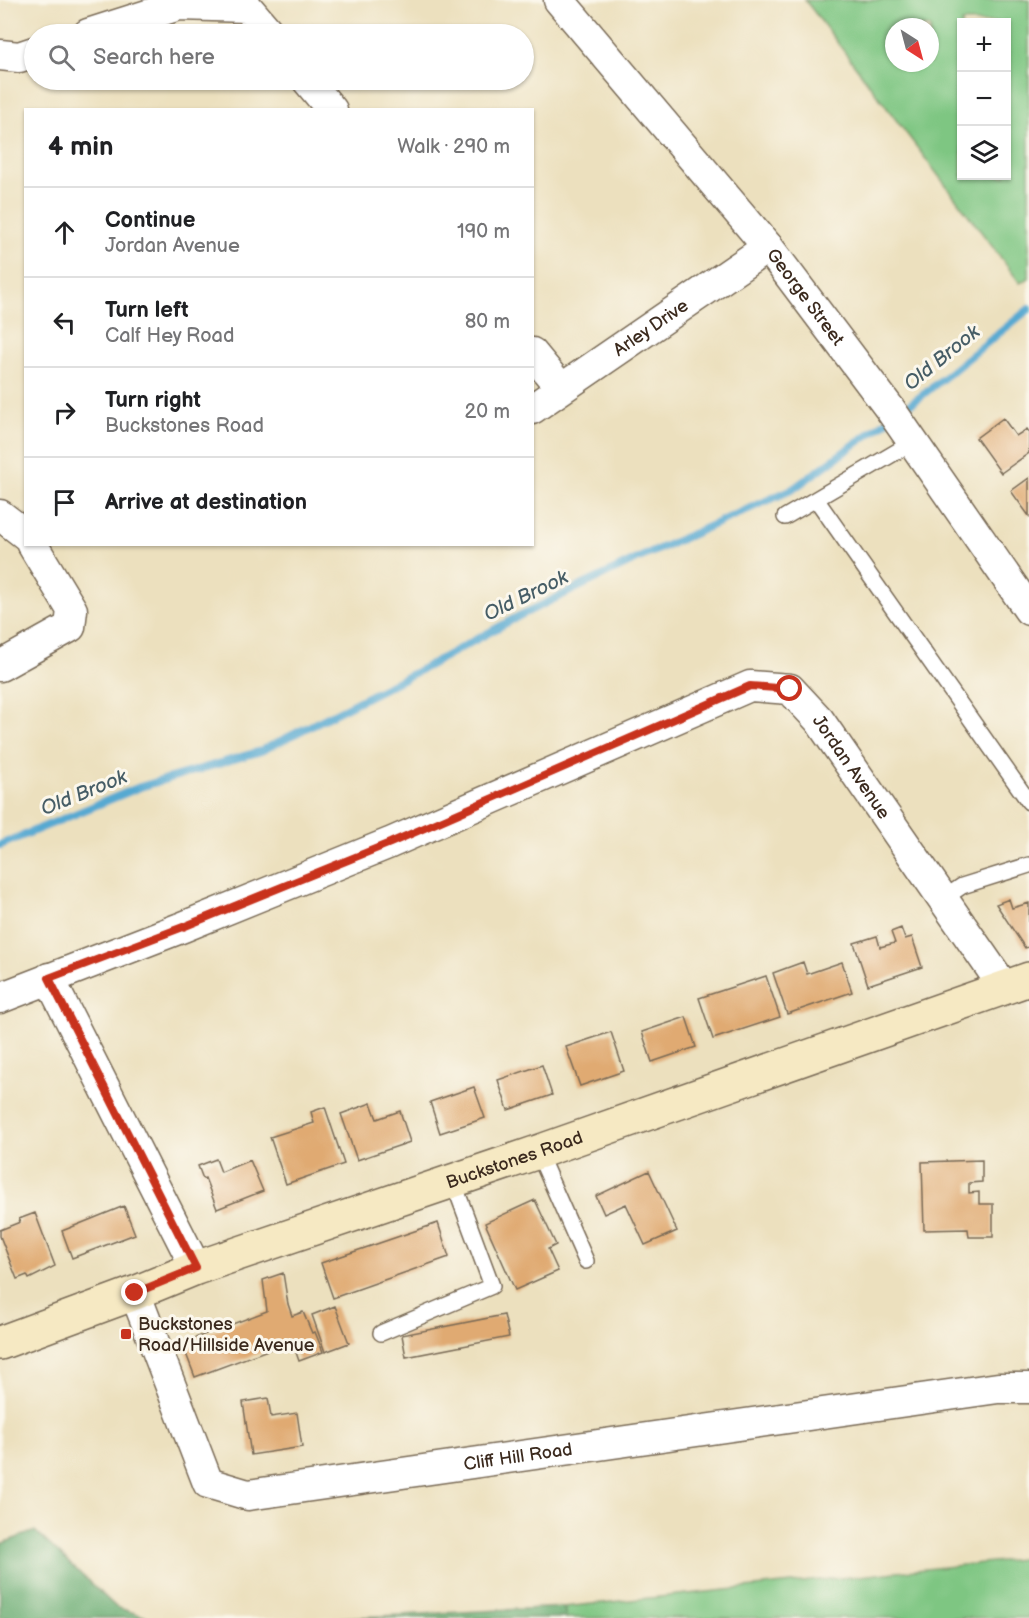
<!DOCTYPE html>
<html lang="en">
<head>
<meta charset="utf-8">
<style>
  :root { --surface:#fff; --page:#f6f6f6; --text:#202124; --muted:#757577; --line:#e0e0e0 }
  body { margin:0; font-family:"Balsamiq Sans",sans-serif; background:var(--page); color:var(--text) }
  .controls { position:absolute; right:18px; top:18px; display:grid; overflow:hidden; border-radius:0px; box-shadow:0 2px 4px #0004 }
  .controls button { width:54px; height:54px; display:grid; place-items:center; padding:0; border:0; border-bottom:2px solid var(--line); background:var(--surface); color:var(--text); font:30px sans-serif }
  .compass { position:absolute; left:885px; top:18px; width:54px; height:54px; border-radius:50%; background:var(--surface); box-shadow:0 2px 4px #0004; rotate:144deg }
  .stop { position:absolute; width:18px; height:18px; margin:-14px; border:4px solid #c8321e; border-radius:50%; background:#fff }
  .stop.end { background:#c8321e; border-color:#fff; box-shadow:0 2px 6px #0008 }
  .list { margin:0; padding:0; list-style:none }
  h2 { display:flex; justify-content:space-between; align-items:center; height:78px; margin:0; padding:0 24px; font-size:26px }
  h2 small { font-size:20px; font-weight:400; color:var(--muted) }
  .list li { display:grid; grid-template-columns:39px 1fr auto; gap:18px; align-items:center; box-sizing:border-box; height:90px; padding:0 24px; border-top:2px solid var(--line) }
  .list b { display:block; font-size:22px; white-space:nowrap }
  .list p { margin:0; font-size:20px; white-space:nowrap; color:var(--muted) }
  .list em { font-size:20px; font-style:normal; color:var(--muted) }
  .icon { flex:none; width:33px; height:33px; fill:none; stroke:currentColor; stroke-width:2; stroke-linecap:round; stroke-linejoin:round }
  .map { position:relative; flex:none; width:1029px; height:1618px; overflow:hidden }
  .search { position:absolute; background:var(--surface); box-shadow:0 2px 4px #0004; left:24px; top:24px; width:510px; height:66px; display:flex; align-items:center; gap:15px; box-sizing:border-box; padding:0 21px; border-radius:33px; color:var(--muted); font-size:22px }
  .panel { position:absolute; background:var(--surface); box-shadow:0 2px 4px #0004; left:24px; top:108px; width:510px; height:438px; border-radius:0px }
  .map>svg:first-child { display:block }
  .green { fill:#7ec682; stroke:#5c7850; stroke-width:1.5; fill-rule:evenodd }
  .forest { fill:#66ab70; stroke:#506a47; stroke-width:1.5 }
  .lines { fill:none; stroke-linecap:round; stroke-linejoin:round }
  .stream { stroke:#56a9d1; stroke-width:8 }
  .building { fill:#e0aa72 }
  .lane-casing { stroke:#796a56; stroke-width:18 }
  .street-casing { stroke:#796a56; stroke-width:33 }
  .secondary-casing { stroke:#796a56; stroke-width:36 }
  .lane { stroke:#fff; stroke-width:15 }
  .street { stroke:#fff; stroke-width:30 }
  .secondary { stroke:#f6e9c3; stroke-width:33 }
  .route { stroke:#c8321e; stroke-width:8 }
  .poi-dot { fill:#c8321e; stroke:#fbf7ec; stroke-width:2 }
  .labels { text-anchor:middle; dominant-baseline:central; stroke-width:6; stroke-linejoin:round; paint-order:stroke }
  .street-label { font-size:18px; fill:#3b2a1e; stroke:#fbf7ec }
  .poi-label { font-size:18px; fill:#3b2a1e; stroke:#fbf7ec; text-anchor:start }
  .water-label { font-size:20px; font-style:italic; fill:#465d66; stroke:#fbf7ec }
</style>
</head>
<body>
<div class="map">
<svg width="1029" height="1618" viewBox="0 0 1029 1618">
  <rect width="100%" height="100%" fill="#fbf7ec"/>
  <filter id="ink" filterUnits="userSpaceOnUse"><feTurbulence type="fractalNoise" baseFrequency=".0167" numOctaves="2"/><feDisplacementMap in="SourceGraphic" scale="12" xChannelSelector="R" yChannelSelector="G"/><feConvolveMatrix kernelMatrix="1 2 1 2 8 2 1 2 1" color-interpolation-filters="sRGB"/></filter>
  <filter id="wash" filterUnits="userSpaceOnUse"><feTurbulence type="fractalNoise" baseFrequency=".008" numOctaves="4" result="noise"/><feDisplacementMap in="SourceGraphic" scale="24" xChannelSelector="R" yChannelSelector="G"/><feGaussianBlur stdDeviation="1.35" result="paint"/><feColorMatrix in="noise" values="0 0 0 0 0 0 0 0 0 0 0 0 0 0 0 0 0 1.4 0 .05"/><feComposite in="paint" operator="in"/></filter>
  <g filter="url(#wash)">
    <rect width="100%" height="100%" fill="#ece0be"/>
    <!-- green -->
    <path class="green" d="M 805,0 L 1029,0 L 1029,278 L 1020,283 ZM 962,22 L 1006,22 L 1006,176 L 962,176 ZM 894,27 L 930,27 L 930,63 L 894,63 Z
      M 1029,1558 L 1029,1618 L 566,1618 L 564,1607 Z"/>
    <!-- forest -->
    <path class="forest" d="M 35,1531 L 116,1607 L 150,1618 L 0,1618 L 0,1544 Z
      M 564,1607 L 566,1618 L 340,1618 Z"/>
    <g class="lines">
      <!-- stream -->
      <path class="stream" d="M 0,845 L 140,787 L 261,751 L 426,667 L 519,616 L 639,558 L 793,489 L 920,397 L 1029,309"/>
    </g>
    <g id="blocks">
      <!-- building -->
      <path class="building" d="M 1003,418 L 1016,436 L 1027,429 L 1029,432 L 1029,453 L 1001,473 L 976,438 Z
        M 1029,478 L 1029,516 L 1011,491 Z
        M 1009,899 L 1012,908 L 1029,903 L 1029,947 L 1025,948 L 996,904 Z
        M 901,928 L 905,939 L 912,937 L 922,967 L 868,985 L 854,943 L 877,936 L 880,947 L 895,943 L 891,932 Z
        M 803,962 L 807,974 L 842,962 L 852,992 L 787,1014 L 773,973 Z
        M 766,976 L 780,1017 L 713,1039 L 699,998 Z
        M 686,1017 L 696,1047 L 652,1062 L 642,1032 Z
        M 611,1032 L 624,1071 L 580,1086 L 566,1047 Z
        M 542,1065 L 552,1095 L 508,1110 L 498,1080 Z
        M 474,1087 L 485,1118 L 440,1133 L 430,1102 Z
        M 371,1103 L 377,1119 L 400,1111 L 410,1142 L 357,1160 L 341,1114 Z
        M 325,1107 L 344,1164 L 286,1184 L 270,1137 L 314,1123 L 311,1112 Z
        M 216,1159 L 221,1172 L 250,1160 L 263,1191 L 217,1209 L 205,1178 L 203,1179 L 198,1166 Z
        M 982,1160 L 982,1182 L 969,1183 L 969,1193 L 979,1192 L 979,1204 L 993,1204 L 993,1237 L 969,1237 L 968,1229 L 924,1230 L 922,1162 Z
        M 649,1171 L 677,1231 L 645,1245 L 626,1204 L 604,1214 L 596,1196 Z
        M 535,1200 L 556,1245 L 548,1249 L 558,1271 L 515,1290 L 485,1223 Z
        M 124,1206 L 135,1234 L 72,1258 L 62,1231 Z
        M 35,1213 L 55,1266 L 29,1279 L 27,1275 L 17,1279 L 0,1236 L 0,1230 L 20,1222 L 19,1219 Z
        M 438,1223 L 449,1257 L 333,1298 L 321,1263 Z
        M 283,1273 L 288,1304 L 292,1316 L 303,1312 L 312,1333 L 315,1332 L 323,1352 L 299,1361 L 292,1341 L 195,1377 L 182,1343 L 267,1311 L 263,1280 Z
        M 335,1306 L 349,1343 L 325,1352 L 312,1315 Z
        M 504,1315 L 509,1337 L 406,1357 L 402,1335 Z
        M 268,1398 L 271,1417 L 297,1413 L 302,1447 L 251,1455 L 243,1402 Z"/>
    </g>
  </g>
  <g filter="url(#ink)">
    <use href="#blocks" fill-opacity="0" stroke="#796a56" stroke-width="1.5"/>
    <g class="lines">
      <!-- lane casing -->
      <g class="lane-casing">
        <path id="lane" d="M 913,442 L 816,499 L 1029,802
          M 785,517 L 816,499
          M 943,899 L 962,886 L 1029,865
          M 538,1152 L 586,1261
          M 381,1333 L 492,1286 L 453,1181"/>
      </g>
      <!-- street casing -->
      <g class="street-casing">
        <g id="street">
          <path id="s1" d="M 559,0 L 768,247 L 890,409 L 1029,610"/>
          <path d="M 88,34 L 179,5 L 247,7 L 270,34"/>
          <path d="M 0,55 L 19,57 L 34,52"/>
          <path d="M 307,80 L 332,110"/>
          <path d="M 532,353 L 561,388"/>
          <path id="s2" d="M 532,409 L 768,247"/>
          <path d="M 0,515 L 26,535"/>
          <path d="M 0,666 L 70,627 L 72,610 L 32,544"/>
          <path d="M 49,978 L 196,1268"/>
          <path id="s3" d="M 0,998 L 183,927 L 390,843 L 750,686 L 790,689 L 819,720 L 1004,987"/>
          <path id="s4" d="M 135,1293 L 208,1483 L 248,1495 L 998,1388 L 1029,1388"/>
        </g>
      </g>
      <!-- secondary casing -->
      <g class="secondary-casing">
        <g id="secondary">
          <path id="s5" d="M 0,1343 L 135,1293 L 196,1268 L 538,1152 L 1029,979"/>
        </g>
      </g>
      <!-- lane -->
      <use href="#lane" class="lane"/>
      <!-- street -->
      <use href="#street" class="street"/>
      <!-- secondary -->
      <use href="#secondary" class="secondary"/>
    </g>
  </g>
  <g class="lines" filter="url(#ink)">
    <!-- route -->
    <path class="route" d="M 135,1293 L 196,1268 L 49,978 L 183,927 L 390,843 L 750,686 L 790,689"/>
  </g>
  <!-- markers -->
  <rect class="poi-dot" x="120" y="1328" width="12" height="12" rx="3"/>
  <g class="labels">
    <!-- street labels -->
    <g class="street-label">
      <text stroke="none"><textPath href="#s1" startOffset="386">George Street</textPath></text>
      <text stroke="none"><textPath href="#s2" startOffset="144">Arley Drive</textPath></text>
      <text stroke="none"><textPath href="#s3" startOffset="952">Jordan Avenue</textPath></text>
      <text stroke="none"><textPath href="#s5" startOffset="546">Buckstones Road</textPath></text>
      <text stroke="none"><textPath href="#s4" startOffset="518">Cliff Hill Road</textPath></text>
    </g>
    <!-- poi labels -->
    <g class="poi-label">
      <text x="138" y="1324">Buckstones<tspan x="138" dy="21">Road/Hillside Avenue</tspan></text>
    </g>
    <!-- water labels -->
    <g class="water-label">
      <text transform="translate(942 358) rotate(-39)">Old Brook</text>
      <text transform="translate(526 596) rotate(-26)">Old Brook</text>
      <text transform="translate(84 793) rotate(-22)">Old Brook</text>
    </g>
  </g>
</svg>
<div class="controls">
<button>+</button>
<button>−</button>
<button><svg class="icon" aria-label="layers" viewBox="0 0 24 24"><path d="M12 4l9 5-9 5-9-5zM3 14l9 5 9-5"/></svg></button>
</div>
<svg class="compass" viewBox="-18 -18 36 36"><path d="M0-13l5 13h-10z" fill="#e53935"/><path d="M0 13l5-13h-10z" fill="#757577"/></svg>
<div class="stop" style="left:790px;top:689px"></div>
<div class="stop end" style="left:135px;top:1293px"></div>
<div class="search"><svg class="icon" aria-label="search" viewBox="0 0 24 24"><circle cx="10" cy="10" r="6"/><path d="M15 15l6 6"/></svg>Search here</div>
<section class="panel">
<h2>4 min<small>Walk · 290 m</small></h2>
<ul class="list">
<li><svg class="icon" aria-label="ahead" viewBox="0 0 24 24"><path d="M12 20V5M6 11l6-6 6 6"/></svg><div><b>Continue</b><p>Jordan Avenue</p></div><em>190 m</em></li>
<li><svg class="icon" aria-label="left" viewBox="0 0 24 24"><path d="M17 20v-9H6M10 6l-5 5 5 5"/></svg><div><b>Turn left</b><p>Calf Hey Road</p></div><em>80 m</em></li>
<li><svg class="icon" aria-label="right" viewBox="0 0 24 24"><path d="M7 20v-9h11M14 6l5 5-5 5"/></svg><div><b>Turn right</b><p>Buckstones Road</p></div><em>20 m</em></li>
<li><svg class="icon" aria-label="arrive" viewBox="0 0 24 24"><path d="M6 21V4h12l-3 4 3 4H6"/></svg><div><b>Arrive at destination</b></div></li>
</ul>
</section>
</div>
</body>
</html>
